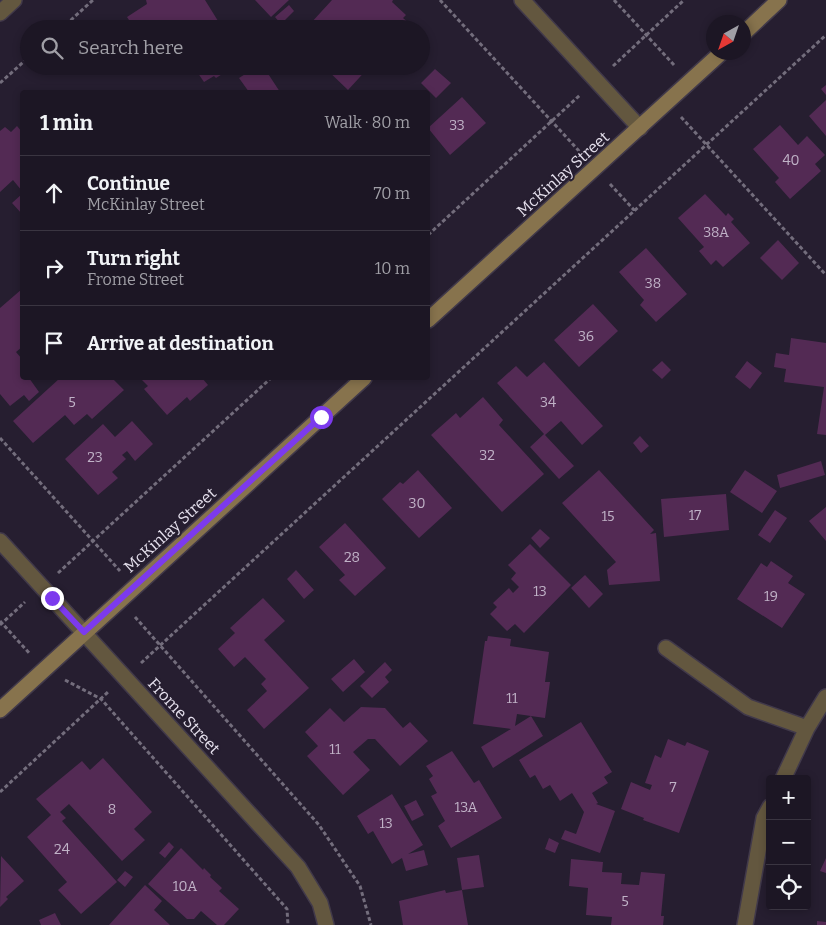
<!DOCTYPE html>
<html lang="en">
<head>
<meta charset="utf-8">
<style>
  :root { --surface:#1c1624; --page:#292331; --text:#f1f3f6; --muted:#a09fa6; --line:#3a3541 }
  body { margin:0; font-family:Bitter,serif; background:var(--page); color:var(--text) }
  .controls { position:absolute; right:15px; bottom:15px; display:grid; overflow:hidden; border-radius:5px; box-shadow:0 2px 8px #0003 }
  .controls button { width:45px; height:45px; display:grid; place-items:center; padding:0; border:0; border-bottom:1px solid var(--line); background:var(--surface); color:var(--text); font:25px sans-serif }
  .compass { position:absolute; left:706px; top:15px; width:45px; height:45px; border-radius:50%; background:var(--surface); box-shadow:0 2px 8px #0003; rotate:220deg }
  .stop { position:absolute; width:15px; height:15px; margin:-11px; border:4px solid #7c3aed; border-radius:50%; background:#fff }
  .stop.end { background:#7c3aed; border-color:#fff; box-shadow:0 1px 5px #0008 }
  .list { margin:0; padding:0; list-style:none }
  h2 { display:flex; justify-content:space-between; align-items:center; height:65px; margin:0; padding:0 20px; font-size:21px }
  h2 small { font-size:16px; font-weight:400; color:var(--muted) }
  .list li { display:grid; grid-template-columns:32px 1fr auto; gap:15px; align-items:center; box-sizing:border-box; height:75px; padding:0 20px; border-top:1px solid var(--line) }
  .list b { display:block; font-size:19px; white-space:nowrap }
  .list p { margin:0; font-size:16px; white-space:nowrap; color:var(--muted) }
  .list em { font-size:16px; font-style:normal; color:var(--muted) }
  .icon { flex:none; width:28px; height:28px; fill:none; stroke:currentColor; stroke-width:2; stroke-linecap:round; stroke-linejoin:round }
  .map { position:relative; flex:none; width:826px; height:925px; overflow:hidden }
  .search { position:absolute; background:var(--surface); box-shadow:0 2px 8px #0003; left:20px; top:20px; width:410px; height:55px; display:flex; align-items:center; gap:12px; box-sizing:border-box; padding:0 18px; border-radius:28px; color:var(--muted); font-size:19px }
  .panel { position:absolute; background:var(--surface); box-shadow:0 2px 8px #0003; left:20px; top:90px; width:410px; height:290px; border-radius:5px }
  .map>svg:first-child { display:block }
  .building { fill:#532a54 }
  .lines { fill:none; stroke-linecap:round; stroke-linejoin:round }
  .street-casing { stroke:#41394a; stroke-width:18 }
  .secondary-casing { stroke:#41394a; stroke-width:18 }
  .path { stroke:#736d7c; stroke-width:3; stroke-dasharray:4 2.5; stroke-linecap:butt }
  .street { stroke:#63573f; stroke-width:15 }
  .secondary { stroke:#87734d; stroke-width:15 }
  .route { stroke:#7c3aed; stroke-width:6 }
  .labels { text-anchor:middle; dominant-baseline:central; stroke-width:4; stroke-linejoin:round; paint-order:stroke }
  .number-label { font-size:14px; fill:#c0b2c7 }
  .street-label { font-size:16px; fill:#e5e0ed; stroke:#261e30 }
</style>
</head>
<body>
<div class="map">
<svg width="826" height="925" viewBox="0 0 826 925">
  <rect width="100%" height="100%" fill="#261e30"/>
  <!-- building -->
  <path class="building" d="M 146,0 L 205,0 L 223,29 L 135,29 L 127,17 L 147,4 Z
    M 255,0 L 289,0 L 271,17 Z
    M 332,0 L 393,0 L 392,2 L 406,15 L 403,18 L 416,29 L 315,29 L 310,24 Z
    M 289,5 L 294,11 L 281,24 L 275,17 Z
    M 193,66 L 235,66 L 216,78 L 214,76 L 204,82 Z
    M 258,66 L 263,66 L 280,92 L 249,92 L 239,78 Z
    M 323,66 L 370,66 L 348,90 Z
    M 435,69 L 451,83 L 436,98 L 421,83 Z
    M 826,85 L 826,95 L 821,89 Z
    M 462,97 L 486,123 L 450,155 L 428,128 Z
    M 826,100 L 826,136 L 809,116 Z
    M 780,125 L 798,145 L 807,136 L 825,155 L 815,164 L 821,171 L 790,199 L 775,182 L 779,178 L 753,149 Z
    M 17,126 L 22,132 L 22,191 L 13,180 L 0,192 L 0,131 L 5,127 L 11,132 Z
    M 22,194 L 22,214 L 12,203 Z
    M 705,194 L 726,216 L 728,213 L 734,219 L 731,222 L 750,243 L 723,267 L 716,260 L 711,265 L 699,251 L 704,247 L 678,218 Z
    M 778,240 L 799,263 L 782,280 L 760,258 Z
    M 646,248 L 687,294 L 656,322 L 640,305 L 644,300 L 619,272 Z
    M 22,289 L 22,347 L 16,352 L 22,359 L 22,378 L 29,378 L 39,392 L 29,401 L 24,395 L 10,406 L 0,394 L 0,308 Z
    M 593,304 L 618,331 L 579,367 L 554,340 Z
    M 791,338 L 826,343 L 826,435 L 817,434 L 824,387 L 784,382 L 786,369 L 774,367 L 776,353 L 789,355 Z
    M 662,361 L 671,370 L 662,379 L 652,370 Z
    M 747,361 L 762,373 L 750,389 L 735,377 Z
    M 544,362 L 603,426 L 582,445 L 561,421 L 545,435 L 574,466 L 559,479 L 530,447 L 544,434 L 497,383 L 516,366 L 527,377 Z
    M 60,378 L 112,378 L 124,390 L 92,419 L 87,414 L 74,425 L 65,415 L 33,443 L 13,421 Z
    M 140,378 L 202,378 L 208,385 L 190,401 L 187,397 L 167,415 L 144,389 L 148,386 Z
    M 483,397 L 503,420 L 499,425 L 544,474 L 502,512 L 431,435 L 456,413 L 460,418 Z
    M 132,421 L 153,444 L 135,461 L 127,451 L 122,455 L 126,459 L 112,472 L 118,478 L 98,495 L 65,459 L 103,424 L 115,437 Z
    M 640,436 L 649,446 L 641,453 L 633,443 Z
    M 821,461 L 825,475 L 780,488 L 777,475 Z
    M 418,470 L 452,508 L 419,538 L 382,499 L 400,482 L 403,484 Z
    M 599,470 L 654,530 L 650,534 L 656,533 L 660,581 L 609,585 L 607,570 L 616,562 L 562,503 Z
    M 745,470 L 777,491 L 762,513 L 730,492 Z
    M 726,494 L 729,530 L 664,537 L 661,499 Z
    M 826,507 L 826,541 L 809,521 Z
    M 775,510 L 787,518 L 770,543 L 758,535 Z
    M 345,523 L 386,568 L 355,596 L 339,580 L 345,575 L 319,547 Z
    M 540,529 L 550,538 L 540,548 L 531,538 Z
    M 530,544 L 571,585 L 524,633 L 515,624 L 507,631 L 490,614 L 497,607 L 493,603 L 509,588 L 513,593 L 519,587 L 511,579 L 516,573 L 508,565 Z
    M 771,561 L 793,576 L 788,583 L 805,594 L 782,628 L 737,599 L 761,563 L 767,567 Z
    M 296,570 L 314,590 L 304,599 L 287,579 Z
    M 585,575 L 603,594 L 589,608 L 571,588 Z
    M 263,598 L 285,621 L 264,640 L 309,688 L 264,729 L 247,710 L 267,691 L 261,684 L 266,679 L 245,657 L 234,667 L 218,649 L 235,633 L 230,628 Z
    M 488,636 L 511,639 L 510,646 L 549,652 L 545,682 L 550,682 L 545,718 L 517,714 L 515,726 L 531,716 L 543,736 L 493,768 L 481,747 L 511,729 L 473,724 L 485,641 L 487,641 Z
    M 354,659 L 365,672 L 343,692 L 331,679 Z
    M 385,662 L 392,670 L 385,677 L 389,682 L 372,698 L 360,686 Z
    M 361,707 L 385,708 L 403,728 L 410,722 L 428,741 L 400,766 L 375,739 L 368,739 L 353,752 L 370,770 L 343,795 L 307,756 L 318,746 L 305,732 L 330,708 L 344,722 Z
    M 581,722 L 612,772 L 604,777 L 608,783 L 592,793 L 598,803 L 596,804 L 615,811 L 600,853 L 561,839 L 565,830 L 576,834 L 584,812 L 572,793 L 560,801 L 550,785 L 543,789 L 535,775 L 530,778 L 519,760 Z
    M 668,739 L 685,746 L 687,742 L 709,751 L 679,833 L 643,820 L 644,818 L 621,809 L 631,782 L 650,790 L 652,785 L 645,783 L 655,755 L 661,758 Z
    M 452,751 L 474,783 L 479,780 L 502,818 L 451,848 L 438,826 L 445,821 L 431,796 L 437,793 L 429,779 L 433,776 L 426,766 Z
    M 103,758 L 152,812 L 134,829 L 145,840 L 122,861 L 69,804 L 60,812 L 66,818 L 62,821 L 117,882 L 81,914 L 58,890 L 67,882 L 27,837 L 51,815 L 36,799 L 82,761 L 90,770 Z
    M 392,794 L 423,845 L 408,854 L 424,850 L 428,865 L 406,871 L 402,858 L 392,864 L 373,831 L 368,834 L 357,816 Z
    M 416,800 L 424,815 L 412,821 L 404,806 Z
    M 549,838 L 559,843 L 555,853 L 545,849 Z
    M 169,842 L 174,847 L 165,858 L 159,853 Z
    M 181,848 L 203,870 L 204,868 L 211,875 L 210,877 L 222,888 L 219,891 L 239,909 L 224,925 L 217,925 L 201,911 L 194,919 L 187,919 L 148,884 Z
    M 479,855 L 484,887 L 462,890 L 457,858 Z
    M 1,856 L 24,881 L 6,897 L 8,899 L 0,907 Z
    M 826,858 L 826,873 L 820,871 Z
    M 571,859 L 603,862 L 602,872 L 622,873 L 621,884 L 639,885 L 641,872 L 665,874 L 661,916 L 664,916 L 663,925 L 611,925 L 612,917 L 586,915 L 588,888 L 569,886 Z
    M 125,871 L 133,877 L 125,887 L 117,880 Z
    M 145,885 L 162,901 L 154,910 L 170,925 L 109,925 Z
    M 445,890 L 446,893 L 462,890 L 468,925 L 403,925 L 399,901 Z
    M 55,913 L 61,925 L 41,925 L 39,920 Z
    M 817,921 L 826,922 L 826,925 L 817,925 Z"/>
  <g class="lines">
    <!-- street casing -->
    <g class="street-casing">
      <path id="street" d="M 522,0 L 640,128
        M 0,13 L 14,0
        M 0,541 L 298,867 L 320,903 L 326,925
        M 666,648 L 748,707 L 807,728
        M 783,779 L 807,728 L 826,697
        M 745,925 L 764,818 L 770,807"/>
    </g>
    <!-- secondary casing -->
    <g class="secondary-casing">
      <path id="secondary" d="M 744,33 L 779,0
        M 428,320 L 722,52
        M 0,710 L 364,378"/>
    </g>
    <!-- path -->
    <path class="path" d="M 440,0 L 580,152
      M 614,0 L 674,65
      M 61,29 L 93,0
      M 613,66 L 684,0
      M 0,83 L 29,57
      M 681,117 L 826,275
      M 610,184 L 634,210
      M 428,235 L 580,95
      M 0,438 L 120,571
      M 58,573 L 271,378
      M 135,617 L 319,825 L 360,886 L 371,925
      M 0,621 L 30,654
      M 0,625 L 25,602
      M 141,663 L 826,35
      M 65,680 L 101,699 L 287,909 L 288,925
      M 0,792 L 108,692"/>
    <!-- street -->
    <use href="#street" class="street"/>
    <!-- secondary -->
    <use href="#secondary" class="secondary"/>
  </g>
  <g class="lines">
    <!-- route -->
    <path class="route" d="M 52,598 L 84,632 L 321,417"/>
  </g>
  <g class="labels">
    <!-- number labels -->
    <g class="number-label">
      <text x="457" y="125">33</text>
      <text x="791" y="160">40</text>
      <text x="716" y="232">38A</text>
      <text x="653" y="283">38</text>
      <text x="586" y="336">36</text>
      <text x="72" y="402">5</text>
      <text x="548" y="402">34</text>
      <text x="487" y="455">32</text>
      <text x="95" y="457">23</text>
      <text x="417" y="503">30</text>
      <text x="695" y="515">17</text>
      <text x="608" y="516">15</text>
      <text x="352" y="557">28</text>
      <text x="540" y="591">13</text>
      <text x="771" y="596">19</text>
      <text x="512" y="698">11</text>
      <text x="335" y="749">11</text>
      <text x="673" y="787">7</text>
      <text x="466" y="807">13A</text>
      <text x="112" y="809">8</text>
      <text x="386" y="823">13</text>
      <text x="62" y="849">24</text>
      <text x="185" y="886">10A</text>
      <text x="625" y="901">5</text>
    </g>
    <!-- street labels -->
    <g class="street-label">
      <text transform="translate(563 174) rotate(-42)">McKinlay Street</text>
      <text transform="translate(170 530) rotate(-42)">McKinlay Street</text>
      <text transform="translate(184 716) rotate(47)">Frome Street</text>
    </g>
  </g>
</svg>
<div class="controls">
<button>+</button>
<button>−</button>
<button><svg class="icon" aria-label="locate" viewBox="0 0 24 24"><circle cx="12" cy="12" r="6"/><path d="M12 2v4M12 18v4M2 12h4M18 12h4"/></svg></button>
</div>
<svg class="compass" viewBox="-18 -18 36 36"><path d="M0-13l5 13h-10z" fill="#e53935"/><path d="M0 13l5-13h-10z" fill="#a09fa6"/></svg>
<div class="stop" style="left:321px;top:417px"></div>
<div class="stop end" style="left:52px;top:598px"></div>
<div class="search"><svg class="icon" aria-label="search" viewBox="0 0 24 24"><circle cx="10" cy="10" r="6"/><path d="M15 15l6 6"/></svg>Search here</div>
<section class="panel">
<h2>1 min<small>Walk · 80 m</small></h2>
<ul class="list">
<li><svg class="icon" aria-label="ahead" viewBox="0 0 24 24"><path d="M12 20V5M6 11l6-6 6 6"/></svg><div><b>Continue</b><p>McKinlay Street</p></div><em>70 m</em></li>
<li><svg class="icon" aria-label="right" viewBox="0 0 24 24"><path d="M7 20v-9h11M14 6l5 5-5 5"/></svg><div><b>Turn right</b><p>Frome Street</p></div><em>10 m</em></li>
<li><svg class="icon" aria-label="arrive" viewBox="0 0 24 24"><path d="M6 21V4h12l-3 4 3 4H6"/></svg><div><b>Arrive at destination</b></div></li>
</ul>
</section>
</div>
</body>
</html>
